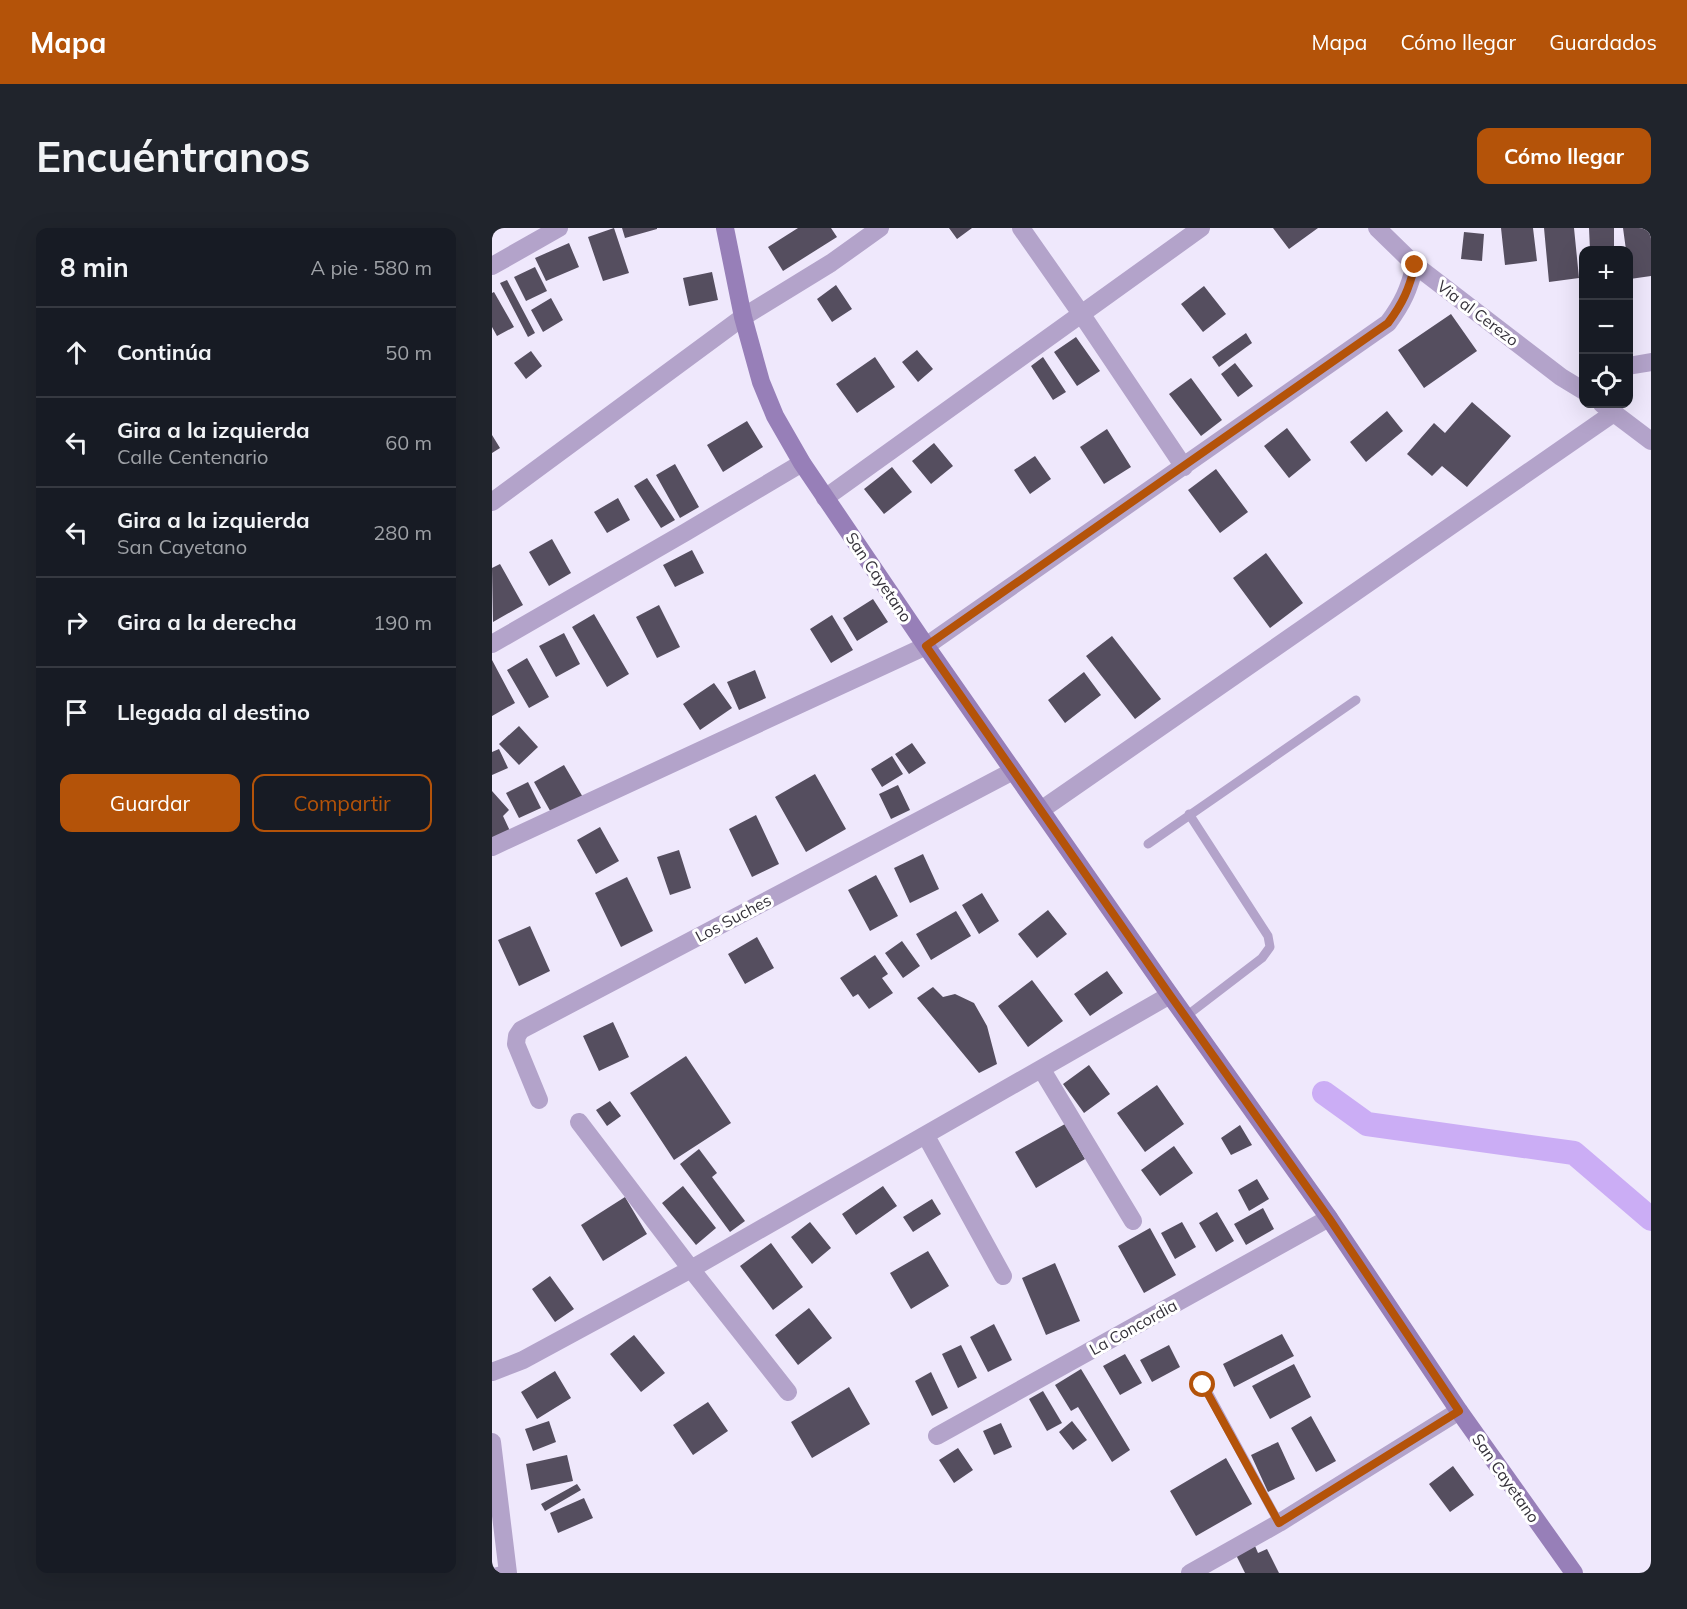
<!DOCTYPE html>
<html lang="es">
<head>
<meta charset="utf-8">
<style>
  :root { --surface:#171b24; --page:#20242c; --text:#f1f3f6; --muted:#9ea1a6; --line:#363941; --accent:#b45309 }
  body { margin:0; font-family:Mulish,sans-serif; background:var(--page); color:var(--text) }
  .controls { position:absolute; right:18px; top:18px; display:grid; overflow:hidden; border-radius:12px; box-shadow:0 6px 24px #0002 }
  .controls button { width:54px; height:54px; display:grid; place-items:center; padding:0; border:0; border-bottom:2px solid var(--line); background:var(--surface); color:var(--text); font:30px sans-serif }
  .stop { position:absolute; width:18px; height:18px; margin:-14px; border:4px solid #b45309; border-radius:50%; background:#fff }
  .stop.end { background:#b45309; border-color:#fff; box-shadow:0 2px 6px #0008 }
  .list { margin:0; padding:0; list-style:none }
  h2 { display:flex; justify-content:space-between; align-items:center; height:78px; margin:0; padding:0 24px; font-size:26px }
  h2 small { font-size:20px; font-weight:400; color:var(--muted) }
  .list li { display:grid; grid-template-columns:39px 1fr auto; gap:18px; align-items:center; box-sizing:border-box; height:90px; padding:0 24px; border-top:2px solid var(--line) }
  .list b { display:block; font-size:22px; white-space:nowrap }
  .list p { margin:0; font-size:20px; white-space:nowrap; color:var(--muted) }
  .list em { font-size:20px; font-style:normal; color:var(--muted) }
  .actions { display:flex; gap:12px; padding:18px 24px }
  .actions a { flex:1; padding:14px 0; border:2px solid var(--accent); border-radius:12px; text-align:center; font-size:21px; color:var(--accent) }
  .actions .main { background:var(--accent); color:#fff }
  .icon { flex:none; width:33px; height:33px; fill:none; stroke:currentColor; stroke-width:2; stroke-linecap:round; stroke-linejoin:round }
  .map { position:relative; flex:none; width:1159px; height:1345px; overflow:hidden; border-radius:12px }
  header { display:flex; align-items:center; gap:36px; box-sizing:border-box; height:84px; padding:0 30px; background:var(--accent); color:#fff }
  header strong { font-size:28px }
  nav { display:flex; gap:33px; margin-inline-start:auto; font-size:21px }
  .intro { display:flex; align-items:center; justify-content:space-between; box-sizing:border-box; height:144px; padding:0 36px }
  h1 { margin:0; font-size:42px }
  .button { padding:15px 27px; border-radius:12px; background:var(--accent); color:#fff; font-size:21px; font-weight:700 }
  main { display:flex; gap:36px; padding:0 36px }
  aside { flex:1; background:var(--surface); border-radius:12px; box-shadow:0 6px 24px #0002 }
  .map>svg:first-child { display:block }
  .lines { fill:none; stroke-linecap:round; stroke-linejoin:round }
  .canal { stroke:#cbadf5; stroke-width:24 }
  .building { fill:#554e5f }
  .lane { stroke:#b3a3ca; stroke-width:9 }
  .street { stroke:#b3a3ca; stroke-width:18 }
  .secondary { stroke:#977fb8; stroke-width:18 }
  .route { stroke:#b45309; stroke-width:8 }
  .labels { text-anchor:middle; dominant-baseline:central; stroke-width:6; stroke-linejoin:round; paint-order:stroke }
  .street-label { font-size:16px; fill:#35323a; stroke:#fff }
</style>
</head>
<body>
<header>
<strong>Mapa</strong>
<nav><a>Mapa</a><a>Cómo llegar</a><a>Guardados</a></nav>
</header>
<div class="intro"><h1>Encuéntranos</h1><a class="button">Cómo llegar</a></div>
<main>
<aside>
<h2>8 min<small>A pie · 580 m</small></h2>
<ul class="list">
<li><svg class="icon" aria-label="ahead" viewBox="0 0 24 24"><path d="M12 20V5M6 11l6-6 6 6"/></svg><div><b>Continúa</b></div><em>50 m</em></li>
<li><svg class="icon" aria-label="left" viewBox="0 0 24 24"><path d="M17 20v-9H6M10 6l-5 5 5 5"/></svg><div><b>Gira a la izquierda</b><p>Calle Centenario</p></div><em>60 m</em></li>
<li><svg class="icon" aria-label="left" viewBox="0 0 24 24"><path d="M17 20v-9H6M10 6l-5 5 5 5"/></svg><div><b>Gira a la izquierda</b><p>San Cayetano</p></div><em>280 m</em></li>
<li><svg class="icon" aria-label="right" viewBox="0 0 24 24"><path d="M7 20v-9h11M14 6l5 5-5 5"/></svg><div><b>Gira a la derecha</b></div><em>190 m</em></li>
<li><svg class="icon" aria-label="arrive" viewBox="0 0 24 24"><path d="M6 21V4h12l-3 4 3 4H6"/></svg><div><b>Llegada al destino</b></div></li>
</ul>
<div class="actions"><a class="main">Guardar</a><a>Compartir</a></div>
</aside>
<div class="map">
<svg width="1159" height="1345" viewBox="0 0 1159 1345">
  <rect width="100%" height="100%" fill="#efe8fc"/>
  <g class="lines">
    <!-- canal -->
    <path class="canal" d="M 832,865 L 875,896 L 1082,925 L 1159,991"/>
  </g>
  <!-- building -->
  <path class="building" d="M 122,0 L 137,45 L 111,53 L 96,9 Z
    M 130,0 L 165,0 L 165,1 L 133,10 Z
    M 306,0 L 339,0 L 345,9 L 291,43 L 276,19 Z
    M 457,0 L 480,0 L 465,11 Z
    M 781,0 L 826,0 L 797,21 Z
    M 1009,0 L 1041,0 L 1045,33 L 1013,37 Z
    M 1052,0 L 1082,0 L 1087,50 L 1057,54 Z
    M 1097,0 L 1122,0 L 1122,22 L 1098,22 Z
    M 1131,0 L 1159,0 L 1159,48 L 1138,51 L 1136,22 L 1134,22 Z
    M 972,4 L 992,6 L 990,33 L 969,31 Z
    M 77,15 L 87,39 L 54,53 L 43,30 Z
    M 43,39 L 55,63 L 34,73 L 22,49 Z
    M 220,44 L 226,72 L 197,78 L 191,50 Z
    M 15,52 L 43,105 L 36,109 L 8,55 Z
    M 344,57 L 360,81 L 340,94 L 325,71 Z
    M 712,58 L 734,86 L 711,104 L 689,76 Z
    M 2,64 L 22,99 L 5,108 L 0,99 L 0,65 Z
    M 59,70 L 71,92 L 51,104 L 39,82 Z
    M 959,86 L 985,123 L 932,160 L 906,122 Z
    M 754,105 L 760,115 L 727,139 L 720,129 Z
    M 584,109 L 608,143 L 585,158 L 562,124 Z
    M 425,122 L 441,141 L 426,154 L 410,134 Z
    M 39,123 L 50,138 L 34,151 L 22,135 Z
    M 383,129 L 403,159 L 365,185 L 344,156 Z
    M 551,129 L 574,164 L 561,172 L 539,138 Z
    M 743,135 L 761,158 L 746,169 L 729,146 Z
    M 699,150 L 730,192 L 709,208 L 677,166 Z
    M 980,174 L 1019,208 L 975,259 L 950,238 L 940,248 L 915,226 L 942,195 L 953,205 Z
    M 895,183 L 911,203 L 874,234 L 858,214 Z
    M 255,193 L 271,219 L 231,244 L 215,217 Z
    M 795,200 L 819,232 L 797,250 L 772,218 Z
    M 615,201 L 639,239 L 612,256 L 588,219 Z
    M 0,207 L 8,220 L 0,225 Z
    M 442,215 L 461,238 L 439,256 L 420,233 Z
    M 543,228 L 559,251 L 538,266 L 522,242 Z
    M 183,236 L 207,279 L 188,290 L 164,247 Z
    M 400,239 L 420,264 L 392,286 L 372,261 Z
    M 724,241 L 756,284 L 728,305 L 696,262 Z
    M 155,250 L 183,292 L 169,300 L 142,258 Z
    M 126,270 L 138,292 L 115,305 L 102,284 Z
    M 60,311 L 79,345 L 57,358 L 37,324 Z
    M 200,322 L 212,345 L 183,359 L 171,337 Z
    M 774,325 L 811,375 L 778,400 L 741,350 Z
    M 8,336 L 31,377 L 1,394 L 0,340 Z
    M 381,371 L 396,394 L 365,413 L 351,390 Z
    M 167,377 L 188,419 L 165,430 L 144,389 Z
    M 102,386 L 137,446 L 115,459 L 80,399 Z
    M 340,387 L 361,422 L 339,435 L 318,401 Z
    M 72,405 L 88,436 L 64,449 L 47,418 Z
    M 620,408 L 669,471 L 643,491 L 594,428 Z
    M 35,430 L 57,469 L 37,480 L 15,442 Z
    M 0,432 L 23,475 L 0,488 Z
    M 263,442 L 274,470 L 247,482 L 235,454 Z
    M 592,444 L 609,467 L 573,495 L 556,472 Z
    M 222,455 L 240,480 L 208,502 L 191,476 Z
    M 27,498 L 46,519 L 27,537 L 7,516 Z
    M 420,515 L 434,535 L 417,546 L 403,526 Z
    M 7,521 L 16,540 L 0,547 L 0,524 Z
    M 400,528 L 411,546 L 390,559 L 379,541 Z
    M 72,537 L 92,571 L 61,588 L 42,554 Z
    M 323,546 L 354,601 L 314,624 L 283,569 Z
    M 36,554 L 49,580 L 27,590 L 14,565 Z
    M 406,557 L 418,582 L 399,591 L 387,566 Z
    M 0,563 L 17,582 L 11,588 L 19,605 L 0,615 Z
    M 264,587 L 287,636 L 260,649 L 237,601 Z
    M 108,599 L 127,633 L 104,646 L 85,612 Z
    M 187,622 L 199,660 L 178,667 L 165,629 Z
    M 431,626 L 447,661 L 418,675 L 402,640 Z
    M 384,647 L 406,688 L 378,703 L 356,662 Z
    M 135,649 L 161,703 L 129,719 L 103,665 Z
    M 490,665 L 507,693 L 487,706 L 470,677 Z
    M 556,682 L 575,706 L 545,730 L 526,706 Z
    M 464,683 L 479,708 L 439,732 L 424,706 Z
    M 38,698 L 58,743 L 27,758 L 6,712 Z
    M 265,709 L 282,740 L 253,756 L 236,726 Z
    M 410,713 L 428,738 L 411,750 L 393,725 Z
    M 383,727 L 396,746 L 390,750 L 401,765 L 377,781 L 366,766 L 361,769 L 348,750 Z
    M 615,743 L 631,765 L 598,788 L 582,766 Z
    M 540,752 L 571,793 L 536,819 L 506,778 Z
    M 441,759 L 451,769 L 463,766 L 482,775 L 495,798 L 505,836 L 487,845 L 425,770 Z
    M 121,794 L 137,829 L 107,843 L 91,808 Z
    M 194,828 L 239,895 L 182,932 L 138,865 Z
    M 597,837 L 618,866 L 592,885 L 571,856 Z
    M 665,857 L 692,896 L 653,924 L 625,885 Z
    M 118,873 L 129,888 L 115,898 L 104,882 Z
    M 573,896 L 593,931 L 544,960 L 523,924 Z
    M 748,897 L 760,917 L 739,927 L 729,910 Z
    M 682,918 L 701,945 L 668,968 L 649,942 Z
    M 207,921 L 225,945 L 220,949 L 253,993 L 238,1004 L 188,936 Z
    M 765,951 L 777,971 L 757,983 L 746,962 Z
    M 191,958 L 224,1000 L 204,1017 L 170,975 Z
    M 391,958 L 405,978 L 364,1007 L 350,986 Z
    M 133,969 L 155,1006 L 111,1033 L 89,997 Z
    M 440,971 L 449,986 L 421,1004 L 411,989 Z
    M 771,980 L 782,1001 L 754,1017 L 742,996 Z
    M 725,984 L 742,1013 L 724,1024 L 707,995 Z
    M 318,994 L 339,1020 L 320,1036 L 299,1009 Z
    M 690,994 L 704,1019 L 683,1031 L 669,1005 Z
    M 658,1000 L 684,1047 L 652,1065 L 626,1018 Z
    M 279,1015 L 311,1059 L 281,1082 L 248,1038 Z
    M 436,1023 L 457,1058 L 419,1081 L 398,1045 Z
    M 563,1035 L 588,1093 L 554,1107 L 530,1050 Z
    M 58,1048 L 82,1081 L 63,1094 L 40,1061 Z
    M 317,1080 L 340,1110 L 306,1137 L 283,1107 Z
    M 502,1096 L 520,1132 L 496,1144 L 478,1109 Z
    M 790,1106 L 802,1128 L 742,1159 L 731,1136 Z
    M 142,1107 L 173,1145 L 149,1164 L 118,1126 Z
    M 469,1117 L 485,1150 L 466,1160 L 450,1126 Z
    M 677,1117 L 688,1139 L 660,1154 L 648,1132 Z
    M 633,1126 L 650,1155 L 628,1167 L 611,1138 Z
    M 802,1136 L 819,1169 L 778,1191 L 760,1158 Z
    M 589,1141 L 638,1222 L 620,1234 L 586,1179 L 579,1183 L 563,1157 Z
    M 63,1143 L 79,1170 L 45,1191 L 29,1164 Z
    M 439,1144 L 456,1180 L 440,1188 L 423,1153 Z
    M 357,1159 L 378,1196 L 320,1230 L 299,1194 Z
    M 551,1163 L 570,1195 L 555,1203 L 537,1171 Z
    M 216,1174 L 236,1203 L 201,1227 L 181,1197 Z
    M 819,1188 L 844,1233 L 824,1244 L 799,1200 Z
    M 57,1193 L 64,1214 L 41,1223 L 33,1201 Z
    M 580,1193 L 595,1212 L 581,1222 L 567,1204 Z
    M 509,1195 L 520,1219 L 502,1227 L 491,1203 Z
    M 786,1214 L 803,1251 L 776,1264 L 759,1227 Z
    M 466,1220 L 481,1242 L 462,1255 L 447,1232 Z
    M 75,1227 L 81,1253 L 39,1262 L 34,1236 Z
    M 734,1230 L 760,1276 L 704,1308 L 678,1263 Z
    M 961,1238 L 982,1267 L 958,1284 L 937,1256 Z
    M 85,1256 L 89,1262 L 53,1283 L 49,1276 Z
    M 92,1270 L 101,1290 L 66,1305 L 58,1285 Z
    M 763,1318 L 766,1325 L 775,1321 L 787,1345 L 753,1345 L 744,1327 Z"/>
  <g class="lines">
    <!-- lane -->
    <path class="lane" d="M 656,616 L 864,472
      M 693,789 L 770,730 L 778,719 L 776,708 L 697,586
      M 712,1157 L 787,1295
      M 0,1345 L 15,1341"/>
    <!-- street -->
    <path class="street" d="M 529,0 L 590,87 L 692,239
      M 885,0 L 923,37 L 1069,149 L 1092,163
      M 0,38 L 67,0
      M 1136,138 L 1159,134
      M 1110,176 L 1159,213
      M 333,270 L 709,0
      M 0,274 L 251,89 L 339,35 L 388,0
      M 0,416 L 194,304 L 310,235
      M 549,582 L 1123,184
      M 0,619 L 434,418 L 896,95 C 911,75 917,61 923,37
      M 550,842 L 641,993
      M 47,872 L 24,816 L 25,808 L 29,802 L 521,543
      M 87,894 L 199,1041 L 296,1164
      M 434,908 L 511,1048
      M 0,1144 L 31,1132 L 199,1041 L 678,767
      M 445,1208 L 837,990
      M 0,1214 L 16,1345
      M 698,1345 L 787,1295 L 967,1183"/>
    <!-- secondary -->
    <path class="secondary" d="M 233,0 L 251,89 L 269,154 L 283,188 L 310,235 L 434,418 L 678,767 L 837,990 L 967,1183 L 1082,1345"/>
  </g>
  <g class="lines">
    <!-- route -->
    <path class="route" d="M 711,1157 L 787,1295 L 967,1183 L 837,990 L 678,767 L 434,418 L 896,95 C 911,75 917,61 923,37"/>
  </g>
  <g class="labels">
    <!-- street labels -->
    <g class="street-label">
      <text transform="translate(986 85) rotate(37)">Via al Cerezo</text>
      <text transform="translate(387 349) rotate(56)">San Cayetano</text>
      <text transform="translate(241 690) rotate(-28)">Los Suches</text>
      <text transform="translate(641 1099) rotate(-29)">La Concordia</text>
      <text transform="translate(1014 1250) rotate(55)">San Cayetano</text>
    </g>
  </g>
</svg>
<div class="controls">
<button>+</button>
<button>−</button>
<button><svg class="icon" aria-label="locate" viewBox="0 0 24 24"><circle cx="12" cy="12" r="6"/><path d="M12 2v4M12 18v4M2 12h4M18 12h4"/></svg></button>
</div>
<div class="stop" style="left:711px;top:1157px"></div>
<div class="stop end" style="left:923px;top:37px"></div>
</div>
</main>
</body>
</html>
